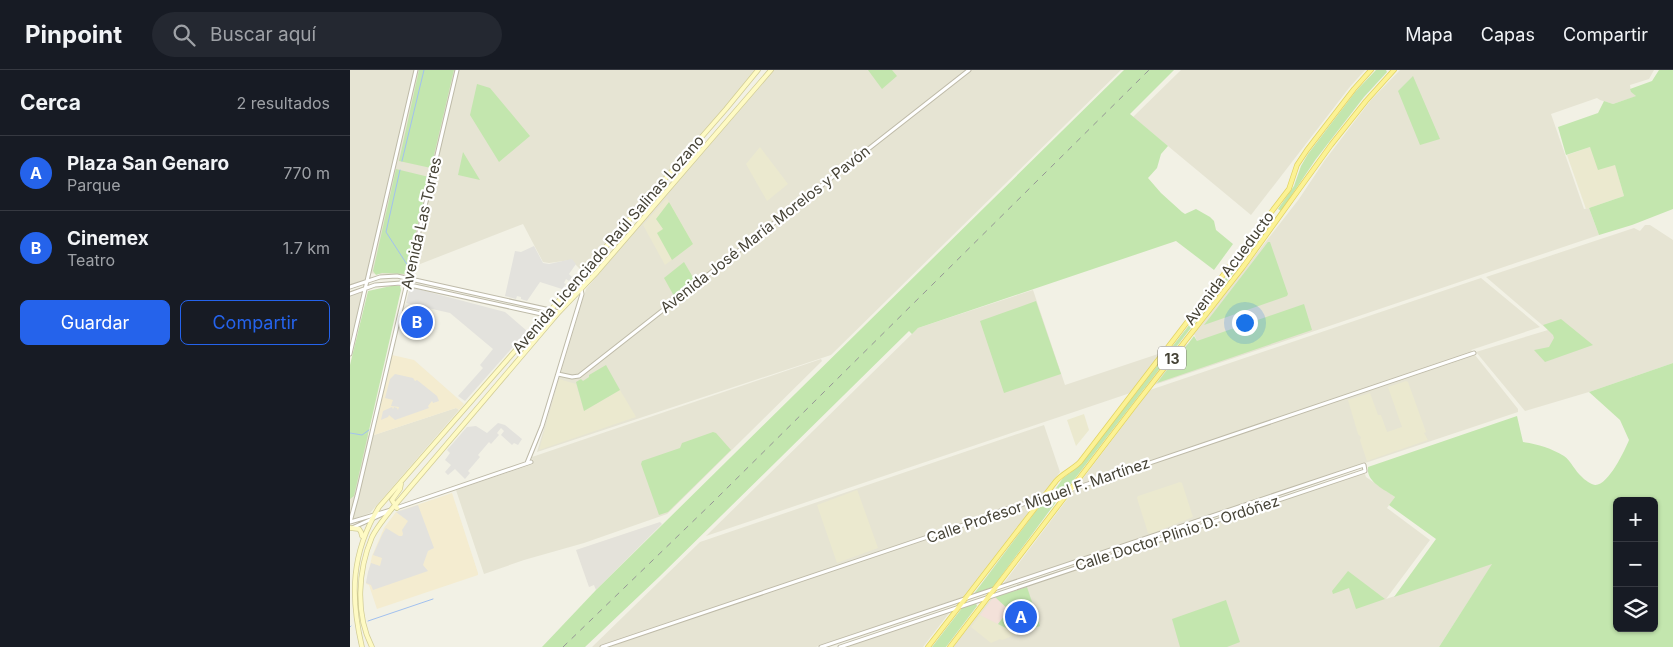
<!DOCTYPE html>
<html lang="es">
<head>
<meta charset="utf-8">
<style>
  :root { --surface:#171b24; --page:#242831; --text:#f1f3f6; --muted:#9ea1a6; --line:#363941; --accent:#2563eb }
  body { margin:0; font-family:Inter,sans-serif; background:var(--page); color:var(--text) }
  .controls { position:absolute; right:15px; bottom:15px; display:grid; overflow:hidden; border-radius:8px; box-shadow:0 1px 4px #0004 }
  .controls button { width:45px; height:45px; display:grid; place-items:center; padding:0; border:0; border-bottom:1px solid var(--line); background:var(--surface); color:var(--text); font:25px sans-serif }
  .you { position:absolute; left:894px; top:252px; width:18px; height:18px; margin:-12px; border:4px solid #fff; border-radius:50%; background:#1a73e8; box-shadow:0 0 0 8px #1a73e833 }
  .badge { display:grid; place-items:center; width:32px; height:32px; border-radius:50%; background:var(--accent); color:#fff; font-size:16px; font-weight:700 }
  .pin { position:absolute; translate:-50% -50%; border:2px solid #fff; box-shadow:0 1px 5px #0006 }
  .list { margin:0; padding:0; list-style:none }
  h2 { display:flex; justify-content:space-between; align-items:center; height:65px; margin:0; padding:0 20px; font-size:21px }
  h2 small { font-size:16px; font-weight:400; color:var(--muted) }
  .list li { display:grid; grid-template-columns:32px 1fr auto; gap:15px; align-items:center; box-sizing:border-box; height:75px; padding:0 20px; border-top:1px solid var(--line) }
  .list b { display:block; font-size:19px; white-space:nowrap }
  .list p { margin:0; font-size:16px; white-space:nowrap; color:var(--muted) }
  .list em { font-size:16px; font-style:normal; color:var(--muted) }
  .actions { display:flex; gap:10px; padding:15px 20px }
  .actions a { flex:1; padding:11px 0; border:1px solid var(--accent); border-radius:8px; text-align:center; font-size:18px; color:var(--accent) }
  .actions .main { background:var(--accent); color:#fff }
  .icon { flex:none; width:28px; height:28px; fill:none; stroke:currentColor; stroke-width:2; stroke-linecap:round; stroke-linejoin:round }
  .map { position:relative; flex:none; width:1323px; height:577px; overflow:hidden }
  header { display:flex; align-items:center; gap:30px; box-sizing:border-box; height:70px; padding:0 25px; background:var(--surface); border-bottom:1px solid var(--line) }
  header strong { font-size:24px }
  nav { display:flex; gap:28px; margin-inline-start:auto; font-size:18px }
  .search { width:350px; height:45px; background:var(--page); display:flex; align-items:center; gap:12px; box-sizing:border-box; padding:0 18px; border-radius:28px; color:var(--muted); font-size:19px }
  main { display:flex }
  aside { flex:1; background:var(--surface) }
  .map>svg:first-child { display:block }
  .residential { fill:#e6e4d3 }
  .commercial { fill:#f4ecd0 }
  .industrial { fill:#e4e2da }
  .education { fill:#ebe9cf }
  .medical { fill:#f3e1d9 }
  .green { fill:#c3e6ae; fill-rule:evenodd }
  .parking { fill:#e3e2dd }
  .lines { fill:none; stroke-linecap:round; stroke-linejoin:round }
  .stream { stroke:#a2c1ef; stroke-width:1 }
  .tertiary-casing { stroke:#bebaa8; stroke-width:5 }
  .secondary-casing { stroke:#d2cd96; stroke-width:5.5 }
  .primary-casing { stroke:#e1d364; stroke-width:5.5 }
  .tertiary { stroke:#fff; stroke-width:3 }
  .secondary { stroke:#fefac4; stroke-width:4 }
  .primary { stroke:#fcf294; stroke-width:4 }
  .rail { stroke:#959595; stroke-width:1; stroke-dasharray:6 6; stroke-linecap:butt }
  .labels { text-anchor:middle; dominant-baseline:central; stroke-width:4.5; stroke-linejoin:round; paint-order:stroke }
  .shield { fill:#fff; stroke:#7d7b72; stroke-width:1 }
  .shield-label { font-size:14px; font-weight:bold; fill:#454235 }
  .street-label { font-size:15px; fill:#454235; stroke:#fff }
</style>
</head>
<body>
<header>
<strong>Pinpoint</strong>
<div class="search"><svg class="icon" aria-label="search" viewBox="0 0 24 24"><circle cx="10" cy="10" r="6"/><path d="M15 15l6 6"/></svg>Buscar aquí</div>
<nav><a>Mapa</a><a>Capas</a><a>Compartir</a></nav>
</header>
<main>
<aside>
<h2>Cerca<small>2 resultados</small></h2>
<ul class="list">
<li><span class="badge">A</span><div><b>Plaza San Genaro</b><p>Parque</p></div><em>770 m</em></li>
<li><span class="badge">B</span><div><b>Cinemex</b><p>Teatro</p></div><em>1.7 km</em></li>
</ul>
<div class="actions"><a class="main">Guardar</a><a>Compartir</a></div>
</aside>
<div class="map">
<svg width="1323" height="577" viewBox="0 0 1323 577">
  <rect width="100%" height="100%" fill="#f2f1e5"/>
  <!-- residential -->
  <path class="residential" d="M 0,0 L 407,0 L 283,145 L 231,200 L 221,190 L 199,193 L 193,192 L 173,154 L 65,196 L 62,207 L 17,203 L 15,210 L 0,217 Z
    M 421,0 L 771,0 L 481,285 L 187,382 L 236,219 Z
    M 831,0 L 1015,0 L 999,18 L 901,145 L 783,47 Z
    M 1050,0 L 1304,0 L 1299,9 L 1280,15 L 1281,22 L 1287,26 L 1263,34 L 1250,30 L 1247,28 L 1201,44 L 1234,139 L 1239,138 L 1249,165 L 356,466 L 568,258 L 683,220 L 715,315 L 847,271 L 844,264 L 949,129 L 975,90 L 1004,52 L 1021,30 Z
    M 1295,155 L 1300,155 L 1323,170 L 1323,293 L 1239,322 L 1175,341 L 1126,282 L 1198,260 L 1136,207 L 1284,158 L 1290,161 Z
    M 1131,208 L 1190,257 L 1121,280 L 1168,339 L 1168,342 L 653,514 L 800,320 Z
    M 15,218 L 0,282 L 0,224 Z
    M 471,289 L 472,291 L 317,444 L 234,473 L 174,490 L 134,504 L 106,420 L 183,394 L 182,387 Z
    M 106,338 L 109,340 L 20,443 L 0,450 L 0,367 L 24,365 Z
    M 694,355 L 710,402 L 613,527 L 466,577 L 242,577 L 350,472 Z
    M 1014,402 L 1016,407 L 1045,427 L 1037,438 L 1080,470 L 1036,529 L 1143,493 L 1089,577 L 603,577 L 642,527 Z
    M 600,542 L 573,577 L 496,577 L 531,565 Z"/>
  <!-- commercial -->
  <path class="commercial" d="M 42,285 L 64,290 L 114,334 L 109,340 L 106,338 L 24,365 Z
    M 102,423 L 128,503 L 128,505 L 27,539 L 19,515 L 16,514 L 22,486 L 34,458 L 46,442 Z"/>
  <!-- industrial -->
  <path class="industrial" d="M 310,452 L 312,454 L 246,520 L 244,515 L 239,517 L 226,480 Z"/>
  <!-- education -->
  <path class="education" d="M 410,77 L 438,114 L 417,131 L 396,94 Z
    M 1240,77 L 1265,94 L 1274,126 L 1236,139 L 1217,85 Z
    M 317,128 L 343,174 L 315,195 L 293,155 Z
    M 209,309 L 226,314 L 234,341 L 270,320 L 286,347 L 189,380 Z
    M 1056,311 L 1058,312 L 1076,362 L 1074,363 L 1078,370 L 1017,391 L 1010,370 L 1011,367 L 1008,364 L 998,330 L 1020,323 L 1028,345 L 1031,345 L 1037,362 L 1052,357 L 1038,317 Z
    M 734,344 L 739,360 L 726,376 L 717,350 Z
    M 830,412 L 832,413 L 843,447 L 800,464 L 798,463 L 787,428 L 788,426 Z
    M 507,420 L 508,422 L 528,478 L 487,493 L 467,435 Z
    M 630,545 L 668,564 L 652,570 L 650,569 L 641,573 L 621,557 Z"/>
  <!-- medical -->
  <path class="medical" d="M 645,527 L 659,540 L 648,554 L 630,545 L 643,528 Z"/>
  <!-- green -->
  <path class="green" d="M 69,0 L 104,0 L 81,98 L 49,91 Z
    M 518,0 L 542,0 L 547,6 L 532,19 Z
    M 774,0 L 824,0 L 780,44 L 818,76 L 811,84 L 807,98 L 798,108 L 811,123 L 832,142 L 835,144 L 846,139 L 860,147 L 864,151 L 866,160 L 883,174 L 864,200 L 826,171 L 568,258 L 562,264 L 559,261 L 309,507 L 235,577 L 192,577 L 246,520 Z
    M 1026,0 L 1036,0 L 1037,2 L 1014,27 L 966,89 L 931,141 L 928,139 L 944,116 L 951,96 L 958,84 L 1006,21 Z
    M 1309,0 L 1323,0 L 1323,139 L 1282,155 L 1249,165 L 1239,138 L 1274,126 L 1265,95 L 1248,100 L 1240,77 L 1216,85 L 1208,57 L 1248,43 L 1254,31 L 1263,34 L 1286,26 L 1281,22 L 1280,19 L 1302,11 Z
    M 1063,6 L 1090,69 L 1070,75 L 1048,21 Z
    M 127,14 L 140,18 L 180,66 L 149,92 L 120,45 Z
    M 113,82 L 130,110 L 108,105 Z
    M 46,99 L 79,107 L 56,204 L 32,203 L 26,205 L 23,201 Z
    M 319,132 L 343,174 L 322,190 L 307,163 L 313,159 L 306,149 Z
    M 912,162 L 914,163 L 720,415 L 704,421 L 713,408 L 728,397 Z
    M 918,172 L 920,172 L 938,224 L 937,226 L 854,255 Z
    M 334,192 L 344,209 L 324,226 L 314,208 Z
    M 41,216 L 50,216 L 51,220 L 4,426 L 0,429 L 0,295 L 18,221 Z
    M 686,231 L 711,304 L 654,323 L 630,251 Z
    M 954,234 L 962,260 L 807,313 L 823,292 L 833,284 L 834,279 L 844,266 L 847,271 Z
    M 1211,249 L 1243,275 L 1195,292 L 1184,280 L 1199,277 L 1204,268 L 1203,265 L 1193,255 Z
    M 1323,293 L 1323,577 L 1089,577 L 1142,494 L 1044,527 L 1086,469 L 1039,435 L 1045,427 C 1034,419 1016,412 1018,397 L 1167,346 L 1173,372 C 1188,374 1201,378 1214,386 C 1221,391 1225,401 1232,407 C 1235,410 1240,414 1245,415 C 1258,416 1275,380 1279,370 L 1270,350 L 1239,322 ZM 1267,431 L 1304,431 L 1304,558 L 1267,558 Z
    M 256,295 L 270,320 L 234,341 L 226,312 L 231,309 L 233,311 L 239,307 L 239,305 Z
    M 363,362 L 366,363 L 381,380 L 318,442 L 309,445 L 291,394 L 292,391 L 330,378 L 332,373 Z
    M 709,427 L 709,428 L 643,517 L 623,525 L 692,433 Z
    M 998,501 L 1035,529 L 1006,539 L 999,518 L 983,524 L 982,521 Z
    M 677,517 L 690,556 L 668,564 L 648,554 L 659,540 L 645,527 Z
    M 876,530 L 890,572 L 877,577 L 830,577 L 822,549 Z
    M 626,533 L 627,536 L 596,577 L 582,577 L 612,538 Z"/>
  <!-- parking -->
  <path class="parking" d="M 184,176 L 193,193 L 199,194 L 222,189 L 226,194 L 219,204 L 222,207 L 219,211 L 216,209 L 214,213 L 216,214 L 212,219 L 190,212 L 177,231 L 171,229 L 171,227 L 167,226 L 166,229 L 155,226 L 165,181 L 171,182 Z
    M 60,217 L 155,242 L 177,261 L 115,331 L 108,326 L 133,298 L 130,295 L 143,279 L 100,243 L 56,233 Z
    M 45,304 L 63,308 L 65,311 L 67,310 L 87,326 L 89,331 L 83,333 L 82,331 L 78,336 L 79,338 L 45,350 L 39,345 L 38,347 L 31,350 L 33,341 L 42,337 L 43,339 L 44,337 L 47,338 L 48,340 L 49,337 L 41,336 L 43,330 L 35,328 L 40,309 Z
    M 148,353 L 155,355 L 172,369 L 168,375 L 164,373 L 162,375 L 151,365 L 154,361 L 151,358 L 147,363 L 149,365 L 141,374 L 139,372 L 128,385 L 130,387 L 118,401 L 120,403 L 115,409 L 105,399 L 98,405 L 95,402 L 101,395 L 95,390 L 100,383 L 97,380 L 117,357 L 126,356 L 137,363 Z
    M 68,435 L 84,478 L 78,481 L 73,495 L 78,501 L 23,520 L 21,515 L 16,513 L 18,502 L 21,493 L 30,496 L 32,488 L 23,485 L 32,465 L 36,458 L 49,466 L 52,466 L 53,464 L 52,460 L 58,451 L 46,442 Z"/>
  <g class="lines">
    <!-- stream -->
    <path class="stream" d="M 52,91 L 74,0
      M 50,100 L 36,162 L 58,196
      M 0,363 L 12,365 L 19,360
      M 18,551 L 83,529
      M 0,557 L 1,556"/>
    <!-- tertiary casing -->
    <g class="tertiary-casing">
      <path id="tertiary" d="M 0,217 L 30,207 L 47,206 L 209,242
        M 0,224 L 25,215 L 51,213 L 205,247
        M 0,284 L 66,0
        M 208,304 L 222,307 L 229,306 L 619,0
        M 177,393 L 192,356 L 232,224 L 231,219
        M 46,438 L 181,392
        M 0,452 L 7,426 L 107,0
        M 0,452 L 41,440
        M 2,458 L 35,443
        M 252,577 L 628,450 L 650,441 L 720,420 L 1124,283
        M 471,577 L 1014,395 L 1015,401 L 490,577"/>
    </g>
    <!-- secondary casing -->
    <g class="secondary-casing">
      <path id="secondary" d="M 47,438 L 42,430 L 50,419 L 51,414
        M 0,458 L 9,459 L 11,462 L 12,466
        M 12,577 C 0,526 1,483 29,437 L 376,39 L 408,0
        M 22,577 C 5,544 8,500 22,467 C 27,457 34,449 40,441 L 209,242 L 247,202 L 421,0"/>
    </g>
    <!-- primary casing -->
    <g class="primary-casing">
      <path id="primary" d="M 578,577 L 706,411 C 713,403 722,400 730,392 L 939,119 L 947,95 L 957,80 L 1004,19 L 1021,0
        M 600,577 L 786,334 L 893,197 L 981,75 L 1016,31 L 1044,0"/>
    </g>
    <!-- tertiary -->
    <use href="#tertiary" class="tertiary"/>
    <!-- secondary -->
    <use href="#secondary" class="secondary"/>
    <!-- primary -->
    <use href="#primary" class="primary"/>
    <!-- rail -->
    <path class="rail" d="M 213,577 L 363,432 L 799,0"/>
  </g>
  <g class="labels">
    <!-- shield labels -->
    <rect class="shield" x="808" y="276.5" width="28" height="23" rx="4"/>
    <g class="shield-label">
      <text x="822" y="288">13</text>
    </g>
    <!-- street labels -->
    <g class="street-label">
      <text transform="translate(71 153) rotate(-77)">Avenida Las Torres</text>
      <text transform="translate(415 159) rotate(-38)">Avenida José María Morelos y Pavón</text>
      <text transform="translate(258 174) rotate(-49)">Avenida Licenciado Raúl Salinas Lozano</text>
      <text transform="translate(879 198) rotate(-53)">Avenida Acueducto</text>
      <text transform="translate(688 430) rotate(-19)">Calle Profesor Miguel F. Martínez</text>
      <text transform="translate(827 463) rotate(-18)">Calle Doctor Plinio D. Ordóñez</text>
    </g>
  </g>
</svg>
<div class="controls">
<button>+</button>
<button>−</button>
<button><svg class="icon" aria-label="layers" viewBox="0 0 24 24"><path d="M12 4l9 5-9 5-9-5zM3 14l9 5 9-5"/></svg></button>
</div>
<div class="you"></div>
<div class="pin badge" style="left:671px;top:547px">A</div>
<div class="pin badge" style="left:67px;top:252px">B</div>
</div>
</main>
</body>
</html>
